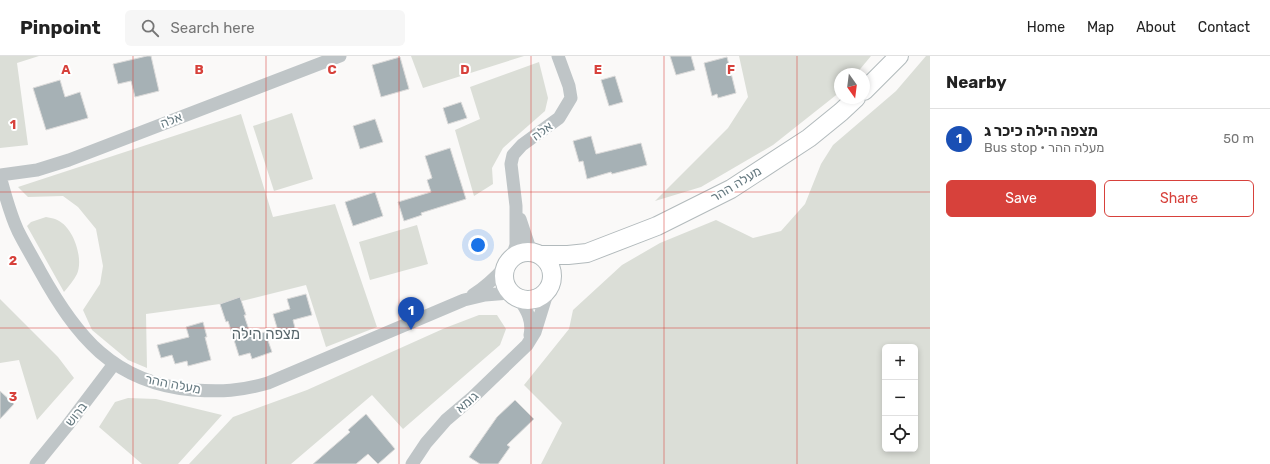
<!DOCTYPE html>
<html lang="en">
<head>
<meta charset="utf-8">
<style>
  :root { --surface:#fff; --page:#f6f6f6; --text:#222; --muted:#767676; --line:#e0e0e0; --accent:#d7413b }
  body { margin:0; font-family:Rubik,Heebo,sans-serif; background:var(--page); color:var(--text) }
  .controls { position:absolute; right:12px; bottom:12px; display:grid; overflow:hidden; border-radius:6px; box-shadow:0 2px 6px #0003 }
  .controls button { width:36px; height:36px; display:grid; place-items:center; padding:0; border:0; border-bottom:1px solid var(--line); background:var(--surface); color:var(--text); font:20px sans-serif }
  .compass { position:absolute; left:834px; top:12px; width:36px; height:36px; border-radius:50%; background:var(--surface); box-shadow:0 2px 6px #0003; rotate:166deg }
  .you { position:absolute; left:478px; top:189px; width:14px; height:14px; margin:-10px; border:3px solid #fff; border-radius:50%; background:#1a73e8; box-shadow:0 0 0 6px #1a73e833 }
  .badge { display:grid; place-items:center; width:26px; height:26px; border-radius:50%; background:var(--accent); color:#fff; font-size:13px; font-weight:700 }
  .pin { position:absolute; translate:-50% -33px; filter:drop-shadow(0 1px 2px #0008) }
  .pin::after { content:''; position:absolute; top:21px; width:14px; height:12px; background:inherit; clip-path:polygon(0 0,100% 0,50% 100%) }
  .list { margin:0; padding:0; list-style:none }
  h2 { display:flex; justify-content:space-between; align-items:center; height:52px; margin:0; padding:0 16px; font-size:17px }
  h2 small { font-size:13px; font-weight:400; color:var(--muted) }
  .list li { display:grid; grid-template-columns:26px 1fr auto; gap:12px; align-items:center; box-sizing:border-box; height:60px; padding:0 16px; border-top:1px solid var(--line) }
  .list b { display:block; font-size:15px; white-space:nowrap }
  .list p { margin:0; font-size:13px; white-space:nowrap; color:var(--muted) }
  .list em { font-size:13px; font-style:normal; color:var(--muted) }
  .actions { display:flex; gap:8px; padding:12px 16px }
  .actions a { flex:1; padding:9px 0; border:1px solid var(--accent); border-radius:6px; text-align:center; font-size:14px; color:var(--accent) }
  .actions .main { background:var(--accent); color:#fff }
  .icon { flex:none; width:22px; height:22px; fill:none; stroke:currentColor; stroke-width:2; stroke-linecap:round; stroke-linejoin:round }
  .map { position:relative; flex:none; width:930px; height:408px; overflow:hidden }
  header { display:flex; align-items:center; gap:24px; box-sizing:border-box; height:56px; padding:0 20px; background:var(--surface); border-bottom:1px solid var(--line) }
  header strong { font-size:19px }
  nav { display:flex; gap:22px; margin-inline-start:auto; font-size:14px }
  .search { width:280px; height:36px; background:var(--page); display:flex; align-items:center; gap:10px; box-sizing:border-box; padding:0 14px; border-radius:6px; color:var(--muted); font-size:15px }
  main { display:flex }
  aside { flex:1; background:var(--surface) }
  .map>svg:first-child { display:block }
  .green { fill:#dbded7; fill-rule:evenodd }
  .building { fill:#a6b1b5; stroke:#dcdbda }
  .lines { fill:none; stroke-linecap:round; stroke-linejoin:round }
  .secondary-casing { stroke:#b2babc; stroke-width:20 }
  .street { stroke:#bfc5c7; stroke-width:13 }
  .secondary { stroke:#fff; stroke-width:18 }
  .grid { fill:none; stroke:#d7413b; stroke-width:1; stroke-opacity:0.55 }
  .labels { text-anchor:middle; dominant-baseline:central; stroke-width:4; stroke-linejoin:round; paint-order:stroke }
  .street-label { font-size:13px; fill:#667a81; stroke:#fff }
  .quarter-label { font-size:15px; fill:#59676c; stroke:#fff }
  .grid-label { font-size:13px; text-anchor:middle; font-weight:bold; fill:#d7413b; stroke:#fff; stroke-width:4; stroke-linejoin:round; paint-order:stroke }
</style>
</head>
<body>
<header>
<strong>Pinpoint</strong>
<div class="search"><svg class="icon" aria-label="search" viewBox="0 0 24 24"><circle cx="10" cy="10" r="6"/><path d="M15 15l6 6"/></svg>Search here</div>
<nav><a>Home</a><a>Map</a><a>About</a><a>Contact</a></nav>
</header>
<main>
<div class="map">
<svg width="930" height="408" viewBox="0 0 930 408">
  <rect width="100%" height="100%" fill="#faf9f8"/>
  <!-- green -->
  <path class="green" d="M 0,0 L 39,0 L 17,7 L 28,89 L 0,92 Z
    M 411,0 L 524,0 L 423,32 Z
    M 739,0 L 871,0 L 856,18 L 840,18 L 840,36 L 773,89 L 701,131 L 655,145 L 728,72 L 748,41 Z
    M 926,0 L 930,0 L 930,408 L 541,408 L 562,367 L 524,329 L 569,273 L 573,254 L 622,209 L 660,187 L 716,164 L 753,182 L 781,175 L 805,148 L 821,108 L 833,89 L 896,35 ZM 885,291 L 915,291 L 915,393 L 885,393 Z
    M 539,6 L 548,42 L 545,55 L 503,92 L 492,112 L 493,128 L 474,140 L 455,74 L 480,63 L 470,31 Z
    M 292,57 L 313,123 L 274,135 L 253,70 Z
    M 241,58 L 273,161 L 335,148 L 377,271 L 326,291 L 306,229 L 242,245 L 146,258 L 147,312 L 128,304 L 92,274 L 83,254 L 100,228 L 103,210 L 96,173 L 78,151 L 63,140 L 28,141 L 18,131 Z
    M 46,161 C 49,162 53,162 55,163 C 73,169 84,202 77,218 C 74,224 69,230 64,236 L 27,170 L 31,166 Z
    M 417,169 L 428,208 L 370,224 L 359,186 Z
    M 0,243 L 58,301 L 74,322 L 37,364 L 19,304 L 0,307 Z
    M 479,259 L 497,259 L 506,273 L 500,289 L 403,373 L 372,339 L 291,408 L 189,408 L 233,361 L 307,334 L 445,272 Z
    M 128,342 L 156,343 L 222,359 L 178,408 L 142,408 L 99,371 L 115,346 Z"/>
  <!-- building -->
  <path class="building" d="M 147,0 L 151,0 L 159,35 L 135,41 L 131,25 L 118,28 L 113,8 Z
    M 670,0 L 691,0 L 695,14 L 676,19 Z
    M 400,1 L 409,33 L 381,41 L 372,9 Z
    M 727,1 L 736,37 L 718,42 L 717,38 L 712,40 L 704,7 Z
    M 615,20 L 623,46 L 609,50 L 601,24 Z
    M 60,24 L 65,41 L 80,36 L 88,62 L 46,74 L 33,32 Z
    M 461,46 L 467,62 L 448,68 L 443,52 Z
    M 375,63 L 383,86 L 360,93 L 353,70 Z
    M 591,80 L 596,98 L 641,87 L 647,109 L 612,118 L 611,116 L 587,123 L 583,105 L 579,106 L 573,85 Z
    M 450,92 L 466,143 L 421,157 L 422,159 L 404,165 L 398,146 L 431,136 L 427,124 L 432,122 L 425,100 Z
    M 375,136 L 383,160 L 353,170 L 345,146 Z
    M 306,238 L 312,259 L 293,264 L 295,272 L 289,274 L 291,278 L 280,282 L 273,258 L 290,253 L 287,243 Z
    M 240,241 L 246,259 L 244,259 L 251,280 L 265,276 L 272,296 L 252,303 L 250,297 L 239,300 L 228,265 L 226,266 L 220,248 Z
    M 203,266 L 207,281 L 205,281 L 211,304 L 188,310 L 187,305 L 175,308 L 172,299 L 161,302 L 157,289 L 189,281 L 186,271 Z
    M 0,335 L 14,348 L 0,363 Z
    M 515,344 L 534,363 L 507,389 L 510,391 L 498,408 L 480,408 L 469,401 L 497,361 Z
    M 366,358 L 395,393 L 378,408 L 368,398 L 356,408 L 313,408 L 350,376 L 348,374 Z"/>
  <g class="lines">
    <!-- secondary casing -->
    <g class="secondary-casing">
      <path id="secondary" d="M 864,35 L 899,0
        M504 220a24 24 0 1 1 48 0a24 24 0 1 1-48 0Z
        M 541,199 L 568,199 L 587,197 L 657,170 L 731,133 L 809,82 L 841,56 L 856,42"/>
    </g>
    <!-- street -->
    <path class="street" d="M 0,119 L 37,114 L 69,104 L 340,0
      M 0,120 C 5,139 10,158 18,175 C 25,189 33,202 40,215 C 76,280 113,327 193,334 C 222,336 240,335 268,327 L 464,244 L 485,239 L 511,237
      M 520,163 L 529,190 L 533,196
      M 509,204 L 514,195 L 516,189 L 516,150 L 511,108 L 513,99 L 522,89 L 559,62 L 571,42 L 569,30 L 558,0
      M 473,239 C 485,231 495,222 505,211
      M 519,243 C 527,254 533,265 530,279
      M 36,408 L 67,370 L 114,308
      M 412,408 L 426,387 L 446,364 L 473,341 L 527,289 L 535,276 L 549,231"/>
    <!-- secondary -->
    <use href="#secondary" class="secondary"/>
  </g>
  <!-- grid -->
  <path class="grid" d="M 133,0 L 133,408M 266,0 L 266,408M 399,0 L 399,408M 531,0 L 531,408M 664,0 L 664,408M 797,0 L 797,408M 0,136 L 930,136M 0,272 L 930,272"/>
  <g class="labels">
    <!-- street labels -->
    <g class="street-label">
      <text transform="translate(171 64) rotate(-21)">אלה</text>
      <text transform="translate(542 75) rotate(-37)">אלה</text>
      <text transform="translate(736 128) rotate(-31)">מעלה ההר</text>
      <text transform="translate(173 328) rotate(11)">מעלה ההר</text>
      <text transform="translate(467 346) rotate(-41)">גומא</text>
      <text transform="translate(76 358) rotate(-52)">ברוש</text>
    </g>
    <!-- quarter labels -->
    <g class="quarter-label">
      <text x="266" y="278">מצפה הילה</text>
    </g>
  </g>
  <g class="grid-label">
    <text x="66" y="18">A</text>
    <text x="199" y="18">B</text>
    <text x="332" y="18">C</text>
    <text x="465" y="18">D</text>
    <text x="598" y="18">E</text>
    <text x="731" y="18">F</text>
    <text x="13" y="73">1</text>
    <text x="13" y="209">2</text>
    <text x="13" y="345">3</text>
  </g>
</svg>
<div class="controls">
<button>+</button>
<button>−</button>
<button><svg class="icon" aria-label="locate" viewBox="0 0 24 24"><circle cx="12" cy="12" r="6"/><path d="M12 2v4M12 18v4M2 12h4M18 12h4"/></svg></button>
</div>
<svg class="compass" viewBox="-18 -18 36 36"><path d="M0-13l5 13h-10z" fill="#e53935"/><path d="M0 13l5-13h-10z" fill="#767676"/></svg>
<div class="you"></div>
<div class="pin badge" style="left:411px;top:274px;background:#1a4fb4">1</div>
</div>
<aside>
<h2>Nearby<small></small></h2>
<ul class="list">
<li><span class="badge" style="background:#1a4fb4">1</span><div><b>מצפה הילה כיכר ג</b><p>Bus stop · מעלה ההר</p></div><em>50 m</em></li>
</ul>
<div class="actions"><a class="main">Save</a><a>Share</a></div>
</aside>
</main>
</body>
</html>
